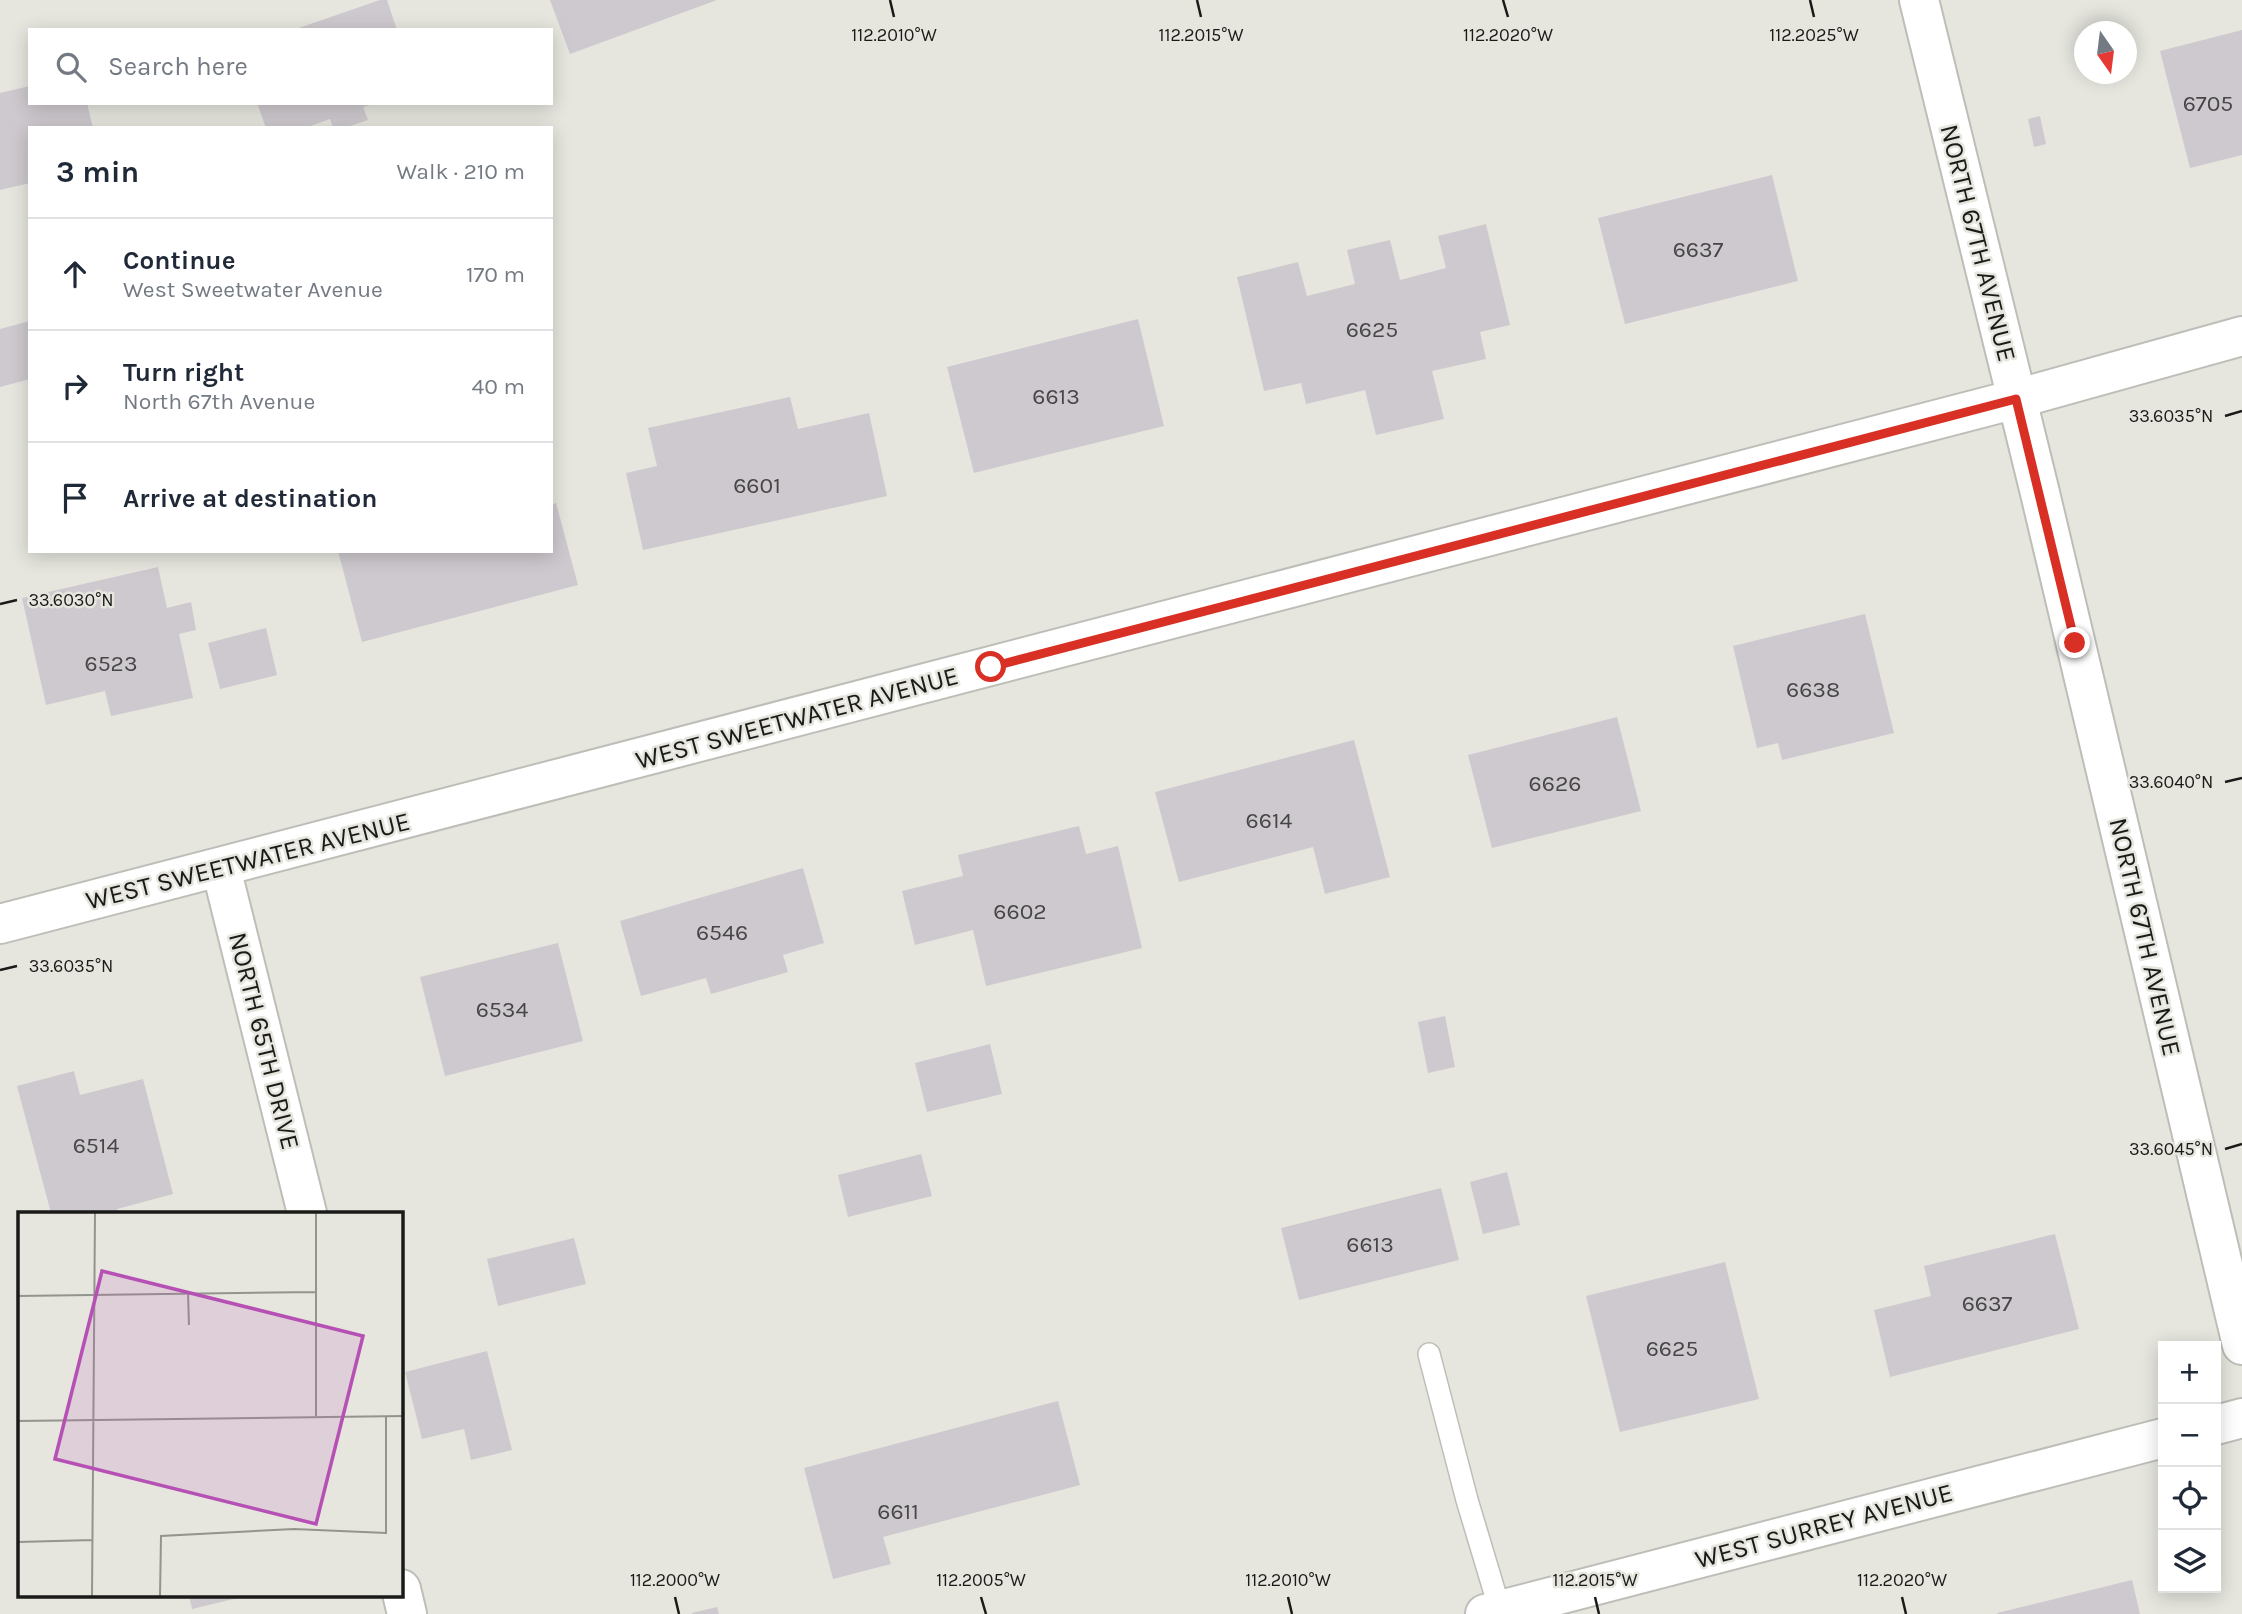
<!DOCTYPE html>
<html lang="en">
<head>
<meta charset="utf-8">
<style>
  :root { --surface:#fff; --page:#f2f2f3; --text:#1f2937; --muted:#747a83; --line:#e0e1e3 }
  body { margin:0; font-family:Karla,sans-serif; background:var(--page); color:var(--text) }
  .controls { position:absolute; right:21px; bottom:21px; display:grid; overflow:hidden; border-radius:0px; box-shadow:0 4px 18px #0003 }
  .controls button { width:63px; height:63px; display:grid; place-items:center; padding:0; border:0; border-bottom:2px solid var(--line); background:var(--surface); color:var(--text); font:35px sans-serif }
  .compass { position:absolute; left:2074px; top:21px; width:63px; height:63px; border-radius:50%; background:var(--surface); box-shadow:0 4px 18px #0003; rotate:166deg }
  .stop { position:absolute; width:21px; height:21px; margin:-16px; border:5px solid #d93025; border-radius:50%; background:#fff }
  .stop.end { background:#d93025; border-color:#fff; box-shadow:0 2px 7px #0008 }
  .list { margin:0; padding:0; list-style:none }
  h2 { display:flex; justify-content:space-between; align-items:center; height:91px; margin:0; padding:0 28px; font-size:30px }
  h2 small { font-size:23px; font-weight:400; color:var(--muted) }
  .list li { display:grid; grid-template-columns:46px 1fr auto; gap:21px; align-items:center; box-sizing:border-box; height:112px; padding:0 28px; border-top:2px solid var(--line) }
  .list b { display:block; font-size:26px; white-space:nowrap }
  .list p { margin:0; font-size:23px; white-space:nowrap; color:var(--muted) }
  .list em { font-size:23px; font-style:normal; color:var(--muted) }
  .icon { flex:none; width:38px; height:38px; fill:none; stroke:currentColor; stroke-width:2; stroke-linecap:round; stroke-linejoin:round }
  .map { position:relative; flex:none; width:2242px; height:1614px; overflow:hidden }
  .search { position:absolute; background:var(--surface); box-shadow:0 4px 18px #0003; left:28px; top:28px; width:525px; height:77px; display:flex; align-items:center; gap:18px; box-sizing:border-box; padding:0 24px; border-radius:0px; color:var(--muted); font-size:26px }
  .panel { position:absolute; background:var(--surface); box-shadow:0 4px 18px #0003; left:28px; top:126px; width:525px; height:427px; border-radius:0px }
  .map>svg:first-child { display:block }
  .building { fill:#cec9ce }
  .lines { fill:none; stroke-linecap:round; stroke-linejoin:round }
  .lane-casing { stroke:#bebeb8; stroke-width:24 }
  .street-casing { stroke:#bebeb8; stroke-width:42 }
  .secondary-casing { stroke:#bebeb8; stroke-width:42 }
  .lane { stroke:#fff; stroke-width:21 }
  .street { stroke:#fff; stroke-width:38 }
  .secondary { stroke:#fff; stroke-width:38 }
  .route { stroke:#d93025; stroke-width:9 }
  .ticks { fill:none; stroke:#1a1a18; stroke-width:2.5 }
  .labels { text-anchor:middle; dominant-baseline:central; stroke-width:5; stroke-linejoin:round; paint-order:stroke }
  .number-label { font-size:23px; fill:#474646 }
  .street-label { font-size:26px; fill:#1a1a18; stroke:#e6e6df }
  .inset-road { fill:none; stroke:#94948f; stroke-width:2 }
  .view { fill:#b650b5; fill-opacity:0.15; stroke:#b650b5; stroke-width:3.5 }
  .inset-edge { fill:none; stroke:#1a1a18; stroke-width:3.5 }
  .ticks-label { font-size:18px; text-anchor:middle; fill:#1a1a18; stroke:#e6e6df; stroke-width:5; stroke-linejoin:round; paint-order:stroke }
</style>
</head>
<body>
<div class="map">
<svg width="2242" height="1614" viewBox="0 0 2242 1614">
  <rect width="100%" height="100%" fill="#e6e6df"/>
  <!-- building -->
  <path class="building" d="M 380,0 L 387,0 L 397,30 L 293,30 Z
    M 550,0 L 717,0 L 570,54 Z
    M 2242,30 L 2242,155 L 2190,168 L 2160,51 Z
    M 30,86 L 30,103 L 87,103 L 93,128 L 30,128 L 30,183 L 0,190 L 0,93 Z
    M 257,103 L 373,103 L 373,104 L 363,107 L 368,120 L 344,128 L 333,128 L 330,119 L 305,128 L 266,128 Z
    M 2040,116 L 2046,144 L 2034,147 L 2028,119 Z
    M 1772,175 L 1798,281 L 1625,324 L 1598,218 Z
    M 1486,224 L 1510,325 L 1480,332 L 1486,359 L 1432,371 L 1444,419 L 1376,435 L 1365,390 L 1306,404 L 1301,383 L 1264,391 L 1237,277 L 1298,262 L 1307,296 L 1355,284 L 1347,250 L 1390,240 L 1400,280 L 1446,268 L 1438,236 Z
    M 1138,319 L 1164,426 L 974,473 L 947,367 Z
    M 30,321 L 30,379 L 0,387 L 0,329 Z
    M 790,397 L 798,429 L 869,413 L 887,496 L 643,550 L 626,473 L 657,466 L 648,428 Z
    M 556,503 L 578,585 L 362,642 L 338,551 L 551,551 L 551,505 Z
    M 158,567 L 167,608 L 191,602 L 196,630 L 179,634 L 193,698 L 111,716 L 105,691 L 46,705 L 22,598 Z
    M 1865,614 L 1894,733 L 1782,760 L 1778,743 L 1757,748 L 1733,646 Z
    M 266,628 L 277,675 L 220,689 L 208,643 Z
    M 1617,717 L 1641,811 L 1492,848 L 1468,755 Z
    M 1354,740 L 1390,877 L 1325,894 L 1313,847 L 1179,882 L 1155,792 Z
    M 1079,826 L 1086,854 L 1118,846 L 1142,948 L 986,986 L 973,930 L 915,945 L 902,891 L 963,876 L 958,855 Z
    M 803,868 L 824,943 L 783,955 L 788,972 L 711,994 L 706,978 L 641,996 L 620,921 Z
    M 558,943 L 583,1041 L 445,1076 L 420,977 Z
    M 1445,1016 L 1455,1067 L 1428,1073 L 1418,1022 Z
    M 990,1044 L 1002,1094 L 927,1112 L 915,1063 Z
    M 74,1071 L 80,1095 L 143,1079 L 173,1194 L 117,1209 L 119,1213 L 51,1213 L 17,1086 Z
    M 921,1154 L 932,1196 L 848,1217 L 838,1175 Z
    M 1507,1172 L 1520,1225 L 1483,1234 L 1470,1182 Z
    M 1441,1188 L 1459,1260 L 1299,1300 L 1281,1228 Z
    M 2055,1234 L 2079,1329 L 1890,1377 L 1874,1310 L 1931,1296 L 1924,1266 Z
    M 574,1238 L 586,1284 L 498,1306 L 487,1259 Z
    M 1725,1262 L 1759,1399 L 1620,1432 L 1586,1296 Z
    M 487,1351 L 512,1450 L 471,1460 L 464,1429 L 422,1439 L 405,1372 Z
    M 1058,1401 L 1080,1485 L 883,1537 L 891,1564 L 833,1579 L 804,1468 Z
    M 2132,1580 L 2140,1614 L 1998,1614 L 1997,1613 Z
    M 189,1595 L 246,1595 L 246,1596 L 192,1609 Z
    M 717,1607 L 719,1614 L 692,1614 L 692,1613 Z"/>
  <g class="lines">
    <!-- lane casing -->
    <g class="lane-casing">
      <path id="lane" d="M 1429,1354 L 1467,1500 L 1500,1610"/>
    </g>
    <!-- street casing -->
    <g class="street-casing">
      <path id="street" d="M 2016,399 L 2242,336
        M 221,868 L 307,1213
        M 2216,1425 L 2242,1418
        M 401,1589 L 407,1614
        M 1485,1614 L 2163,1438"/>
    </g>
    <!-- secondary casing -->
    <g class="secondary-casing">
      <path id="secondary" d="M 1919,0 L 2040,493 L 2242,1345
        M 0,924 L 2016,399"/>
    </g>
    <!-- lane -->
    <use href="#lane" class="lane"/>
    <!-- street -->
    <use href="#street" class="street"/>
    <!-- secondary -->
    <use href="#secondary" class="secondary"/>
  </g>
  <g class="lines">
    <!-- route -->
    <path class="route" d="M 991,667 L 2016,399 L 2075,643"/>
  </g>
  <!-- ticks -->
  <path class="ticks" d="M 890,0 L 894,17M 1197,0 L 1201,17M 1503,0 L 1508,17M 1810,0 L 1814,17M 2225,416 L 2242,411M 0,604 L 17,600M 2225,782 L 2242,778M 0,970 L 17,966M 2225,1149 L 2242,1144M 675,1597 L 679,1614M 981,1597 L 986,1614M 1288,1597 L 1292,1614M 1595,1597 L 1599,1614M 1902,1597 L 1906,1614"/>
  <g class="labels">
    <!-- number labels -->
    <g class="number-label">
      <text x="2208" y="103">6705</text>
      <text x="1698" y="249">6637</text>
      <text x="1372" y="329">6625</text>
      <text x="1056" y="396">6613</text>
      <text x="757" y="485">6601</text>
      <text x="111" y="663">6523</text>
      <text x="1813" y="689">6638</text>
      <text x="1555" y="783">6626</text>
      <text x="1269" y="820">6614</text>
      <text x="1020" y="911">6602</text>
      <text x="722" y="932">6546</text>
      <text x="502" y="1009">6534</text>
      <text x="96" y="1145">6514</text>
      <text x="1370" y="1244">6613</text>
      <text x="1987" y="1303">6637</text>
      <text x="1672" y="1348">6625</text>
      <text x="898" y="1511">6611</text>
    </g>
    <!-- street labels -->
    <g class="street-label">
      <text transform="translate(1978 243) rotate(76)">NORTH 67TH AVENUE</text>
      <text transform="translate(797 718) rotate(-15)">WEST SWEETWATER AVENUE</text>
      <text transform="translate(248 861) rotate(-14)">WEST SWEETWATER AVENUE</text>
      <text transform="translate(2145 937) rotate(77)">NORTH 67TH AVENUE</text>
      <text transform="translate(264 1041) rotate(76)">NORTH 65TH DRIVE</text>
      <text transform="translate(1824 1526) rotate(-15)">WEST SURREY AVENUE</text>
    </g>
  </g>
  <!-- overview -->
  <g transform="translate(18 1212)">
    <rect width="385" height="385" fill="#e6e6df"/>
    <path class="inset-road" d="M 170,81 L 171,113M 0,84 L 298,80M 298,204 L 298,1M 0,209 L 385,204M 0,330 L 75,328M 74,384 L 77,1M 142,384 L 143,324 L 276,317 L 368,321 L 368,204"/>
    <path class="view" d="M 84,59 L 345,124 L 298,312 L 37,247 Z"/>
    <rect width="385" height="385" class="inset-edge"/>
  </g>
  <g class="ticks-label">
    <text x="894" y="41">112.2010°W</text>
    <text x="1201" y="41">112.2015°W</text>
    <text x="1508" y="41">112.2020°W</text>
    <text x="1814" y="41">112.2025°W</text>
    <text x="2171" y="422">33.6035°N</text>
    <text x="71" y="606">33.6030°N</text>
    <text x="2171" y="788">33.6040°N</text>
    <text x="71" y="972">33.6035°N</text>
    <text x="2171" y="1155">33.6045°N</text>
    <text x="675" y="1586">112.2000°W</text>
    <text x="981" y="1586">112.2005°W</text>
    <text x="1288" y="1586">112.2010°W</text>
    <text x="1595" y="1586">112.2015°W</text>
    <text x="1902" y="1586">112.2020°W</text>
  </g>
</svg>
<div class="controls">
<button>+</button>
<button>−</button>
<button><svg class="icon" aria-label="locate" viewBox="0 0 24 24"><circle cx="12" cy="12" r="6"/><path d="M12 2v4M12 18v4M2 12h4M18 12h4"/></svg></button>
<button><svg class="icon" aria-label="layers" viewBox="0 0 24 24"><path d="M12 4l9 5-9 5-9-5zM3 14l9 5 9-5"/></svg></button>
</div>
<svg class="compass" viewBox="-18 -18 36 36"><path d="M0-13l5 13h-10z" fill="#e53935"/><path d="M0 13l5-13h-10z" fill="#747a83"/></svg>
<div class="stop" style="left:991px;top:667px"></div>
<div class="stop end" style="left:2075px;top:643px"></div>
<div class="search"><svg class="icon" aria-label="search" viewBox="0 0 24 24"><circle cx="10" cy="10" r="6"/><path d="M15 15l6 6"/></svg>Search here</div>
<section class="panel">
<h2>3 min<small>Walk · 210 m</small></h2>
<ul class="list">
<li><svg class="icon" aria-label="ahead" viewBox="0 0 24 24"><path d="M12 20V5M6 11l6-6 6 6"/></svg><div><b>Continue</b><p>West Sweetwater Avenue</p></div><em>170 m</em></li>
<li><svg class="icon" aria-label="right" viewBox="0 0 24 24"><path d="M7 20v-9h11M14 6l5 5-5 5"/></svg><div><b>Turn right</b><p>North 67th Avenue</p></div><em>40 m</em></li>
<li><svg class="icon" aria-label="arrive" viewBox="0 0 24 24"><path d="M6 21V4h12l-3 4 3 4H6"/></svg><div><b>Arrive at destination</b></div></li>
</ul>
</section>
</div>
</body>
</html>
